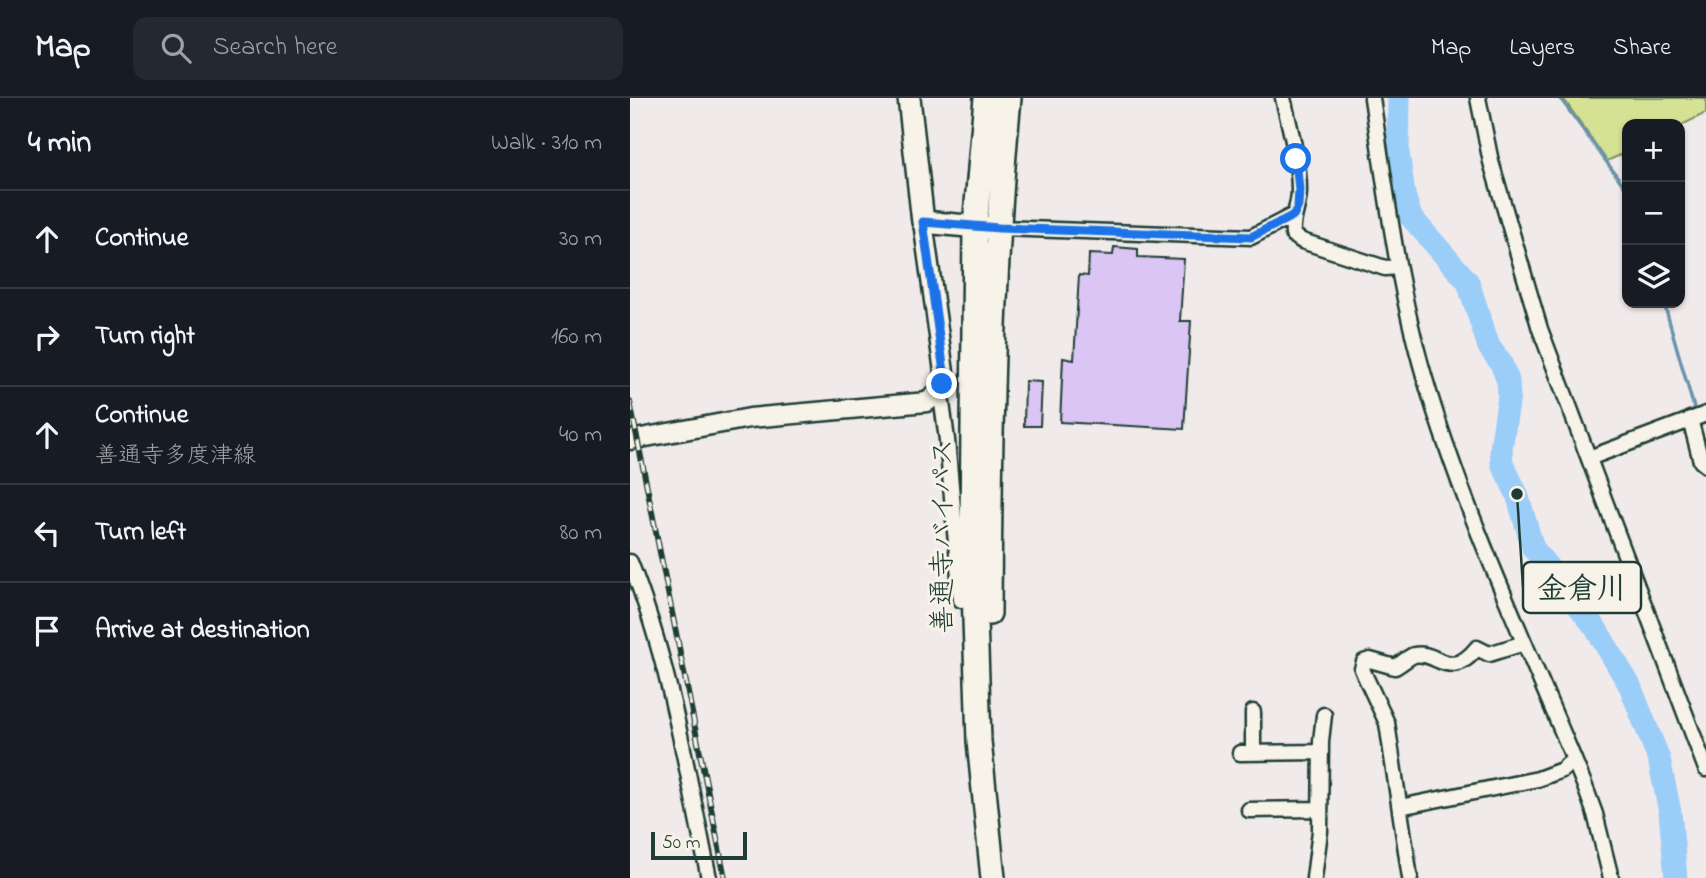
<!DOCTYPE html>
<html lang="en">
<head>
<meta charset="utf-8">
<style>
  :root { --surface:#171b24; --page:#242831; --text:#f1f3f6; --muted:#9ea1a6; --line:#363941 }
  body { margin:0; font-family:"Indie Flower","Klee One",sans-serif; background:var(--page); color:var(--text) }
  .controls { position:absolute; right:21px; top:21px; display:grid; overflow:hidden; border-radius:14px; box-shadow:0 2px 5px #0004 }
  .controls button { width:63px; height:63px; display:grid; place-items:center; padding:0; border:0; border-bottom:2px solid var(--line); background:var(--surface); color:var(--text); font:35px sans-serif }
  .scale { position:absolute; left:21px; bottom:18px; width:96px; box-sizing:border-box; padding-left:7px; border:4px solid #1f3d34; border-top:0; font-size:19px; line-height:24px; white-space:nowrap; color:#1f3d34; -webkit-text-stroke:5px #f7f3e8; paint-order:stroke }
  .stop { position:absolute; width:21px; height:21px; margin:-16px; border:5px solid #1a73e8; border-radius:50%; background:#fff }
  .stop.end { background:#1a73e8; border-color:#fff; box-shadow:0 2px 7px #0008 }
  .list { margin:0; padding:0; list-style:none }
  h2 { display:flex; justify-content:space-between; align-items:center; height:91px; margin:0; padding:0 28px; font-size:30px }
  h2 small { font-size:23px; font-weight:400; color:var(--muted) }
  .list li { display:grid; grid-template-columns:46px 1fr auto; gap:21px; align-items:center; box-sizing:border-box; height:98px; padding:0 28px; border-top:2px solid var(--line) }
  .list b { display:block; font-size:26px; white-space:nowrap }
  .list p { margin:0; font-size:23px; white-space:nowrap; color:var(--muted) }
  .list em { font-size:23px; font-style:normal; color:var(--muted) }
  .icon { flex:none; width:38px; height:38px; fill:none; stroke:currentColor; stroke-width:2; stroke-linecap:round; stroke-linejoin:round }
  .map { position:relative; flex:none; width:1076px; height:780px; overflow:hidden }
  header { display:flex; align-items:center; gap:42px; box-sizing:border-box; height:98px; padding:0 35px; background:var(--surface); border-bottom:2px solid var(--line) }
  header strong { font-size:33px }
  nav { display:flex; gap:38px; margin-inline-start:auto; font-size:24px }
  .search { width:490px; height:63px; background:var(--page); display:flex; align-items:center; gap:18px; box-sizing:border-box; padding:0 24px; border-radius:14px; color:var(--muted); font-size:26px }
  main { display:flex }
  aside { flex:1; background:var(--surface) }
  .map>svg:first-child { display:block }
  .green { fill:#d5e193; stroke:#7a8f64; stroke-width:2 }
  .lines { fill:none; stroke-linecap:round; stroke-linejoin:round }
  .stream { stroke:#6993aa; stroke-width:3.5 }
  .river { stroke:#9acdf8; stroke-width:23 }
  .building { fill:#dac5f5; stroke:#1f3d34; stroke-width:2 }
  .minor-casing { stroke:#1f3d34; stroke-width:19 }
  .tertiary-casing { stroke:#1f3d34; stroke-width:23 }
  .primary-casing { stroke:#1f3d34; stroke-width:26 }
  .trunk-casing { stroke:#1f3d34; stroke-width:28 }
  .minor { stroke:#f7f3e8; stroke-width:14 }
  .tertiary { stroke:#f7f3e8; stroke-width:18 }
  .primary { stroke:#f7f3e8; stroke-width:21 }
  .trunk { stroke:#f7f3e8; stroke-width:23 }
  .rail-casing { stroke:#1f3d34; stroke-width:6 }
  .rail { stroke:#f7f3e8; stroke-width:3.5; stroke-dasharray:10; stroke-linecap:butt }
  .route { stroke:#1a73e8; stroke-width:9 }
  .labels { text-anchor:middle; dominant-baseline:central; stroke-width:6; stroke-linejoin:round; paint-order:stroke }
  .street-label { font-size:28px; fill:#1f3d34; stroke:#f7f3e8 }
  .leader { fill:none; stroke:#1f3d34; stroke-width:2.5 }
  .callout-dot { fill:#1f3d34; stroke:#f7f3e8; stroke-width:2.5 }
  .callout { fill:#f7f3e8; stroke:#1f3d34; stroke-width:2.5 }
  .callout-label { font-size:30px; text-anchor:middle; font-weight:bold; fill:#1f3d34 }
</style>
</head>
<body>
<header>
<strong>Map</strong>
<div class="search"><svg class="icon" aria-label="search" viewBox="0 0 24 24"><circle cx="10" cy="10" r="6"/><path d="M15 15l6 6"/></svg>Search here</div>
<nav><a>Map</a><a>Layers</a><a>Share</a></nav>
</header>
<main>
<aside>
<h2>4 min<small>Walk · 310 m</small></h2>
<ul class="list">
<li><svg class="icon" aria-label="ahead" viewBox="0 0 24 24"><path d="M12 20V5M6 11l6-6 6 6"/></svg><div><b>Continue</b></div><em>30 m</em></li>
<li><svg class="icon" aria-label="right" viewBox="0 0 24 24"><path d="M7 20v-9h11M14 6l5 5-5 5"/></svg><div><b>Turn right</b></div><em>160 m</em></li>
<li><svg class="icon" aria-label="ahead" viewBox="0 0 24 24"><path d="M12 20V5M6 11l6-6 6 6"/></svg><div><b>Continue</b><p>善通寺多度津線</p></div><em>40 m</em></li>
<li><svg class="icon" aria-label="left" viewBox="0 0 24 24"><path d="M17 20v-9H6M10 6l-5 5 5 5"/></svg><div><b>Turn left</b></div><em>80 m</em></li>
<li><svg class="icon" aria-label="arrive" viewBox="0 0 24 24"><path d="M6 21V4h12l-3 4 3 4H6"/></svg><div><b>Arrive at destination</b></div></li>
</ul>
</aside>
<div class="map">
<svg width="1076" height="780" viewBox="0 0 1076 780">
  <rect width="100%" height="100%" fill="#f1eaeb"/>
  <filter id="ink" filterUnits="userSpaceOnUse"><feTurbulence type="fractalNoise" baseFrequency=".0143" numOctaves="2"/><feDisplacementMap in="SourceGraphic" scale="14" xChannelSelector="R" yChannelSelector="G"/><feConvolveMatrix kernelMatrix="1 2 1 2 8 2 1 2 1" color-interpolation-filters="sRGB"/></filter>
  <g filter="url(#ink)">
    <!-- green -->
    <path class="green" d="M 933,0 L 1076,0 L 1076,15 L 1050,28 L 997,26 L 997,54 L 977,63 Z"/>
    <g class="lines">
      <!-- stream -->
      <path class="stream" d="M 930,0 L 997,92
        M 1034,205 L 1066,317
        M 1071,335 L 1076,345"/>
      <!-- river -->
      <path class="river" d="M 769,0 L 768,54 L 774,97 L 781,119 L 838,184 L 859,249 L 871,265 L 878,283 L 879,298 L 871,351 L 872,365 L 887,396 L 903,450 L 965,529 L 1000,588 L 1029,661 L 1040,714 L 1046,780"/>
    </g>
    <!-- building -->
    <path class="building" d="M 484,149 L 508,151 L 508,159 L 554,161 L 550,223 L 561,223 L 554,331 L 430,324 L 433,260 L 444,262 L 449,177 L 458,178 L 459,156 L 483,157 Z
      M 395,283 L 412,284 L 410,328 L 394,328 Z"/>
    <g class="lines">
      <!-- minor casing -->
      <g class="minor-casing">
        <path id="minor" d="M 653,0 C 660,30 669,62 669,93 C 669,109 661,121 663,137 L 672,143 L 755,170 L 768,169
          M 742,0 C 756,94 768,190 795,281 C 836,421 899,551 954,686 L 965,716 L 981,780
          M 848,0 L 861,64 L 910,231 L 1076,671
          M 369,130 L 621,139 L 664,117
          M 308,295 L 312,305 L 317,342 L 331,502
          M 1060,321 L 1071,363 L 1076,367
          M 959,360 L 1076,316
          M 0,464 C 40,564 57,674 79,780
          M 623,614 L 623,655
          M 610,655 L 691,654
          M 770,709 L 908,681 L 932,672 L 944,661
          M 619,712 L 690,711
          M 684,780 L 690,733 L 691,643 L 694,617
          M 780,780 L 757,625 L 735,578 L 732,571 L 734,564 L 740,562 L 765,569 C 771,566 778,559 784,557 C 807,552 819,584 847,550 L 859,556 L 894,545"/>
      </g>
      <!-- tertiary casing -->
      <g class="tertiary-casing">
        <path id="tertiary" d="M 0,342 L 120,320 L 297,304 L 308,295 L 314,274 L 293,124"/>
      </g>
      <!-- primary casing -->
      <g class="primary-casing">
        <path id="primary" d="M 279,0 L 293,124 L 360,130"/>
      </g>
      <!-- trunk casing -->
      <g class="trunk-casing">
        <path id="trunk" d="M 356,0 L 345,129 L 342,430 L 349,643 L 363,780
          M 359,515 C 360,343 362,171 379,0"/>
      </g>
      <!-- minor -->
      <use href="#minor" class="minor"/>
      <!-- tertiary -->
      <use href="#tertiary" class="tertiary"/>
      <!-- primary -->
      <use href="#primary" class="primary"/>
      <!-- trunk -->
      <use href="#trunk" class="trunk"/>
      <!-- rail casing -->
      <g class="rail-casing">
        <path id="rail" d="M 0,304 L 95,780"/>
      </g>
      <!-- rail -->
      <use href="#rail" class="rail"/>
    </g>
  </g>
  <g class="lines" filter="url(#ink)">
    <!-- route -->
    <path class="route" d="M 312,286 L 314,274 L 293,124 L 369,130 L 621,139 L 664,117 L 668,108 L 669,92 L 666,61"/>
  </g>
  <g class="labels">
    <!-- street labels -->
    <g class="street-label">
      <text transform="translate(314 438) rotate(-90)">善通寺バイパス</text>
    </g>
  </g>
  <!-- callouts -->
  <path class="leader" d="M887 396L893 489"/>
  <circle class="callout-dot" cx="887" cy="396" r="7"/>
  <rect class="callout" x="893" y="464" width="118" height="51" rx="7"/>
  <g class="callout-label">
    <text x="952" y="500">金倉川</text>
  </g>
</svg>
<div class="controls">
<button>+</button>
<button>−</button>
<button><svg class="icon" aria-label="layers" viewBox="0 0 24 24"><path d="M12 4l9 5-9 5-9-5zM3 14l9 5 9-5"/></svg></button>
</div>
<div class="scale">50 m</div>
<div class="stop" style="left:666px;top:61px"></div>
<div class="stop end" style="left:312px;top:286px"></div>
</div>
</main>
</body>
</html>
